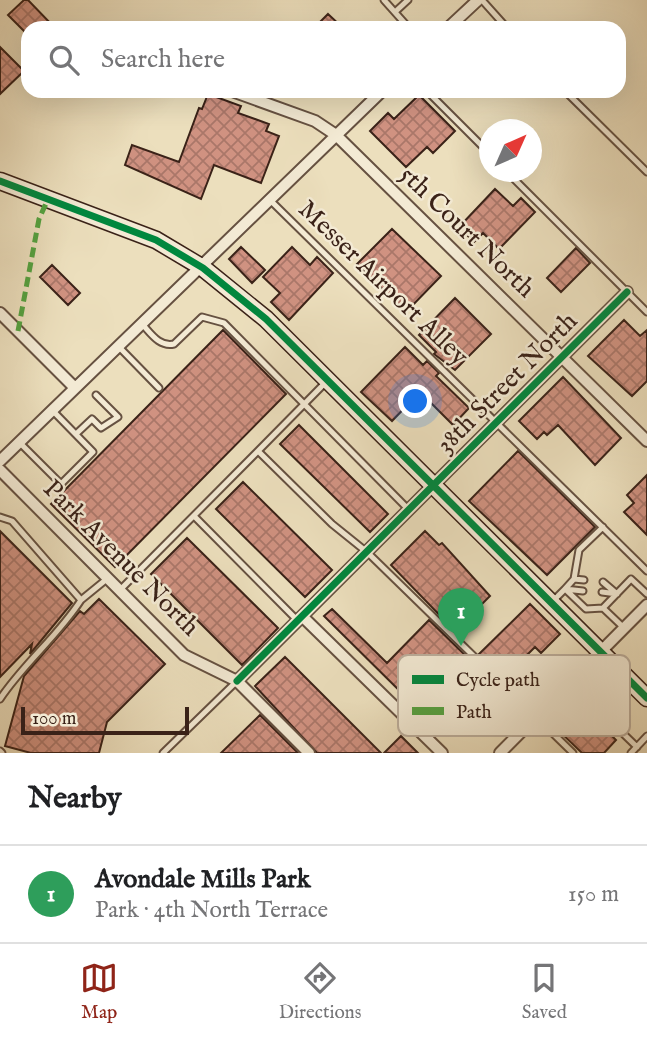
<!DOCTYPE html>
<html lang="en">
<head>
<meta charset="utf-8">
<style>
  :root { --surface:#fff; --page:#f6f6f6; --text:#202124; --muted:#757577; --line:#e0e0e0; --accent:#8f2418 }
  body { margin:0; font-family:"IM FELL English",serif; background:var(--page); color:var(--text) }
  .compass { position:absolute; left:479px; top:119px; width:63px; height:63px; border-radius:50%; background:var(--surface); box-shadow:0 7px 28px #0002; rotate:45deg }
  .scale { position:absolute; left:21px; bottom:18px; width:168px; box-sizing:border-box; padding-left:7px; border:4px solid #3a2218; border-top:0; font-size:19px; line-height:24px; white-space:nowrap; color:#3a2218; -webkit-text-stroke:5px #f3ead4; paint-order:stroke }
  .you { position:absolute; left:416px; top:402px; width:24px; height:24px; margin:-18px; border:5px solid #fff; border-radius:50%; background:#1a73e8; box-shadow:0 0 0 10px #1a73e833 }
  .badge { display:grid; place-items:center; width:46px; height:46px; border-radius:50%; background:var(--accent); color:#fff; font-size:23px; font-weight:700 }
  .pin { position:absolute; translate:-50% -58px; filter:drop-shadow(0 2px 4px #0008) }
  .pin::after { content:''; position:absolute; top:37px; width:24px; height:21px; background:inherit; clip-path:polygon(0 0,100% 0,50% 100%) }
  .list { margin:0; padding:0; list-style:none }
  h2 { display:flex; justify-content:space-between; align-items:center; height:91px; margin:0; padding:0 28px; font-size:30px }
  h2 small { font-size:23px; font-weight:400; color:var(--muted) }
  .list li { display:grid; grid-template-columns:46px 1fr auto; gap:21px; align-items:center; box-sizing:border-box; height:98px; padding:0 28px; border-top:2px solid var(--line) }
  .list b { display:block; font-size:26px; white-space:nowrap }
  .list p { margin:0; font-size:23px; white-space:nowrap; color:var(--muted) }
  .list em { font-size:23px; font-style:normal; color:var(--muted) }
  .icon { flex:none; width:38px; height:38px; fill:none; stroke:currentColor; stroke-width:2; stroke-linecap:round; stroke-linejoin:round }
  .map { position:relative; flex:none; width:647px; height:753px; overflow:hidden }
  .search { position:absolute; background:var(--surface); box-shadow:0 7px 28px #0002; left:21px; right:21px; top:21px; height:77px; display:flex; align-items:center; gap:18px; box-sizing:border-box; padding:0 24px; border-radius:21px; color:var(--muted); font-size:26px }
  .sheet { height:189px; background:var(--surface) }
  nav { display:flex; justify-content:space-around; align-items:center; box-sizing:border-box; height:98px; border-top:2px solid var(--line); background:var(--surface); font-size:19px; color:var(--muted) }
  nav a { display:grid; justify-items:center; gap:4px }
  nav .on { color:var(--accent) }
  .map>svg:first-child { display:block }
  .building { fill:url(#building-cross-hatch); stroke:#3a2218; stroke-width:2 }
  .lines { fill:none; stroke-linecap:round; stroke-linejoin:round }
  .service-casing { stroke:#665141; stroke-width:9 }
  .minor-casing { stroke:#665141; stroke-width:14 }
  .secondary-casing { stroke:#3a2218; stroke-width:19 }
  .service { stroke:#f3ead4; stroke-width:5 }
  .minor { stroke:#f3ead4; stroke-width:10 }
  .secondary { stroke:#f3ead4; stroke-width:16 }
  .quiet { stroke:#54a240; stroke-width:5; stroke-dasharray:10 5; stroke-linecap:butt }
  .cycleway-casing { stroke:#f3ead4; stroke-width:11 }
  .cycleway { stroke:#00873e; stroke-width:7 }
  .labels { text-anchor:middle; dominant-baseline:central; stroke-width:5; stroke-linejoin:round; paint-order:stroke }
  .street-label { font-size:26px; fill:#3a2218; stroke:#f3ead4 }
  .key { fill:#f3ead4; stroke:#bcae9c; stroke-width:2 }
  .key-label { font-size:19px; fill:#3a2218 }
</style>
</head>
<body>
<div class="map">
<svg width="647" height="753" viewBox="0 0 647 753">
  <defs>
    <pattern id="building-cross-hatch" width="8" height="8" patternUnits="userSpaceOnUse" patternTransform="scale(1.75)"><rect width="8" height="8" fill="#d09281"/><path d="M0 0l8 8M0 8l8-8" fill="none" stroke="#aa7769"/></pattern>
  </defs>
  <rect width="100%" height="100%" fill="#ecdfbd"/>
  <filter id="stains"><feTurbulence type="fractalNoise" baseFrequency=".00286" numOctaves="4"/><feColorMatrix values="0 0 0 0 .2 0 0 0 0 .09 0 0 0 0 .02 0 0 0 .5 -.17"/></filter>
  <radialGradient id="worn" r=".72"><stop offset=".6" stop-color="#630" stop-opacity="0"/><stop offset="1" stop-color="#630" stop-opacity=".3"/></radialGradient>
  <!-- building -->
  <path class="building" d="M 24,0 L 28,0 L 55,28 L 28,28 L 28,35 L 8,15 Z
    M 328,14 L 343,28 L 314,28 Z
    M 0,47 L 24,71 L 0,94 Z
    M 208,94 L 241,106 L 238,113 L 269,124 L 266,131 L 279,136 L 261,183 L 214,165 L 201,199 L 125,165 L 132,145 L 179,162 L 199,108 L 202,109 Z
    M 419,95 L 455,131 L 433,153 L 427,147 L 406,167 L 370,131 L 388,113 L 394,119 Z
    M 495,189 L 513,206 L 521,198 L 535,212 L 499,249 L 483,233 L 474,242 L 459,227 Z
    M 392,229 L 441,276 L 406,312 L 357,264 Z
    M 241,247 L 265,270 L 252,283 L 229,259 Z
    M 292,247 L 310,265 L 317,257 L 333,273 L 289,320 L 271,302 L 280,293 L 263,277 Z
    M 576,248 L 590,263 L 561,292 L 547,278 Z
    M 52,265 L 80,293 L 68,305 L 40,277 Z
    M 455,298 L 491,334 L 455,370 L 434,354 L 436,352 L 419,335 Z
    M 624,320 L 640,336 L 647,330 L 647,381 L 632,396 L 588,356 Z
    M 223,330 L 286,394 L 115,567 L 51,504 Z
    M 405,347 L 423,365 L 427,361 L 439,373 L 436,376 L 469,408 L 453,425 L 420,392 L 392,421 L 361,392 Z
    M 563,377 L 621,438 L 595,465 L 558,425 L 547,435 L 544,432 L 537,439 L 519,421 Z
    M 299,425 L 388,514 L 370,532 L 280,444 Z
    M 518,451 L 595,527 L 547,575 L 469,501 Z
    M 647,475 L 647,535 L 624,512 L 634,503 L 627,495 Z
    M 243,482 L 332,570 L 305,597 L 216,509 Z
    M 0,531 L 72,603 L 30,654 L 32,644 L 0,677 Z
    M 425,531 L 439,545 L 442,543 L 490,596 L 455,631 L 391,565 Z
    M 187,538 L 278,628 L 242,665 L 151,574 Z
    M 99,599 L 165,664 L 107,722 L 99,753 L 31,753 L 5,746 L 24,676 L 80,611 L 84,614 Z
    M 530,604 L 560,634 L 541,653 L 535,647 L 504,678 L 479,654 Z
    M 332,609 L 387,663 L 429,620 L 466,656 L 416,707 L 324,616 Z
    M 285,657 L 381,753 L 317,753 L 255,686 Z
    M 580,704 L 616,740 L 604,753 L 582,753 L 556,728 Z
    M 260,715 L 298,753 L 221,753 Z
    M 401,736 L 418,753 L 384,753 Z"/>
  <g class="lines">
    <!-- service casing -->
    <g class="service-casing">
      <path id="service" d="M 384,0 L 409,28
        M 482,0 L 507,28
        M 395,12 L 408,0
        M 427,91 L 490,154
        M 565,91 L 647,172
        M 507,172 L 647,312
        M 271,201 L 647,571
        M 143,325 C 152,335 160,347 174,344 L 202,317 L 224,323 L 410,511
        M 119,347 L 159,388
        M 325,383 L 258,451 L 332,524 L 368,553 L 573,753
        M 76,434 L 92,419 L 101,428 L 118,417 L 96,395
        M 20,443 L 61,484 L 93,452 L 52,410
        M 194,516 L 297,620
        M 0,517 L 12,521 L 81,600 C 58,636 24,663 0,699
        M 574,579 L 579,550 L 603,527
        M 603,582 L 617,594
        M 565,589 L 574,579 L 584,580
        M 565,589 L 583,591
        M 120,590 L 258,451
        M 602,592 L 617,594
        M 81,600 L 108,578
        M 552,602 L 565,589 L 586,609 L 603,608 L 631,579 L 647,594
        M 603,608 L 624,628
        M 570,682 L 637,747
        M 0,751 L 2,753
        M 163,753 L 237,681
        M 631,753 L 647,736"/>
    </g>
    <!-- minor casing -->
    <g class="minor-casing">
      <path id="minor" d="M 448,28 L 478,0
        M 232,91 L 315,121 L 336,135 L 647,441
        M 0,313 L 75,388
        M 0,461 L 382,91
        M 0,470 L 184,655 L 237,681 L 309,753
        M 304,618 L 442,753
        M 237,681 L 627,292
        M 500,753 L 647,605"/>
    </g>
    <!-- secondary casing -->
    <g class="secondary-casing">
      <path id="secondary" d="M 0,181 L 156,240 L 203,268 L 266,319 L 647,698"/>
    </g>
    <!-- service -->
    <use href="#service" class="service"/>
    <!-- minor -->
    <use href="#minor" class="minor"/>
    <!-- secondary -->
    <use href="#secondary" class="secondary"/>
    <!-- quiet -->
    <path class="quiet" d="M 18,331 L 39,219 L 48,199"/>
    <!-- cycleway casing -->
    <g class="cycleway-casing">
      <path id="cycleway" d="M 0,181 L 156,240 L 203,268 L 266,319 L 647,698
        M 237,681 L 627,292"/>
    </g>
    <!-- cycleway -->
    <use href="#cycleway" class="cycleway"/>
  </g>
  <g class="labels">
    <!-- street labels -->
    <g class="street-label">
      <text transform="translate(467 232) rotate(44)">5th Court North</text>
      <text transform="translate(383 283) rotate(44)">Messer Airport Alley</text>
      <text transform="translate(507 383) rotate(-45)">38th Street North</text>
      <text transform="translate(121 558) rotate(45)">Park Avenue North</text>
    </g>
  </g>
  <!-- legend -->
  <rect x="398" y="655" width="232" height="81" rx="10" class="key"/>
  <rect x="412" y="675" width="32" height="9" fill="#00873e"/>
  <rect x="412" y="707" width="32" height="8" fill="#54a240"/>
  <g class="key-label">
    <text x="456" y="686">Cycle path</text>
    <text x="456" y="718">Path</text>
  </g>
  <rect width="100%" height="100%" filter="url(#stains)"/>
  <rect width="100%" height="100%" fill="url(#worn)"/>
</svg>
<svg class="compass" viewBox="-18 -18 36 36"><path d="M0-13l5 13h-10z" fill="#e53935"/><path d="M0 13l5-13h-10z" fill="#757577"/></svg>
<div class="scale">100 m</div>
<div class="you"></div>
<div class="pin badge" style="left:461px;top:646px;background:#2e9e5b">1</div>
<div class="search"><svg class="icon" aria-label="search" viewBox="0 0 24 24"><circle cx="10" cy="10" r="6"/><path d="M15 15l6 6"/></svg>Search here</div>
</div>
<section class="sheet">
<h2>Nearby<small></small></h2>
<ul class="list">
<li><span class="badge" style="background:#2e9e5b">1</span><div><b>Avondale Mills Park</b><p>Park · 4th North Terrace</p></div><em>150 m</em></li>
</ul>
</section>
<nav>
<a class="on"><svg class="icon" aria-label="map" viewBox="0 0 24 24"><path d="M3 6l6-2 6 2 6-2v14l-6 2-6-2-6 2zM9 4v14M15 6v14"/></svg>Map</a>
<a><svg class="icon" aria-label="directions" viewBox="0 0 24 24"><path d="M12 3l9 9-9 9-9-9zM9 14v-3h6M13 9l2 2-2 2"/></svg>Directions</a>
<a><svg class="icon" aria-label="saved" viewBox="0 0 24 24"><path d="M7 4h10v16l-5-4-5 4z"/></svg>Saved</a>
</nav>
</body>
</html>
